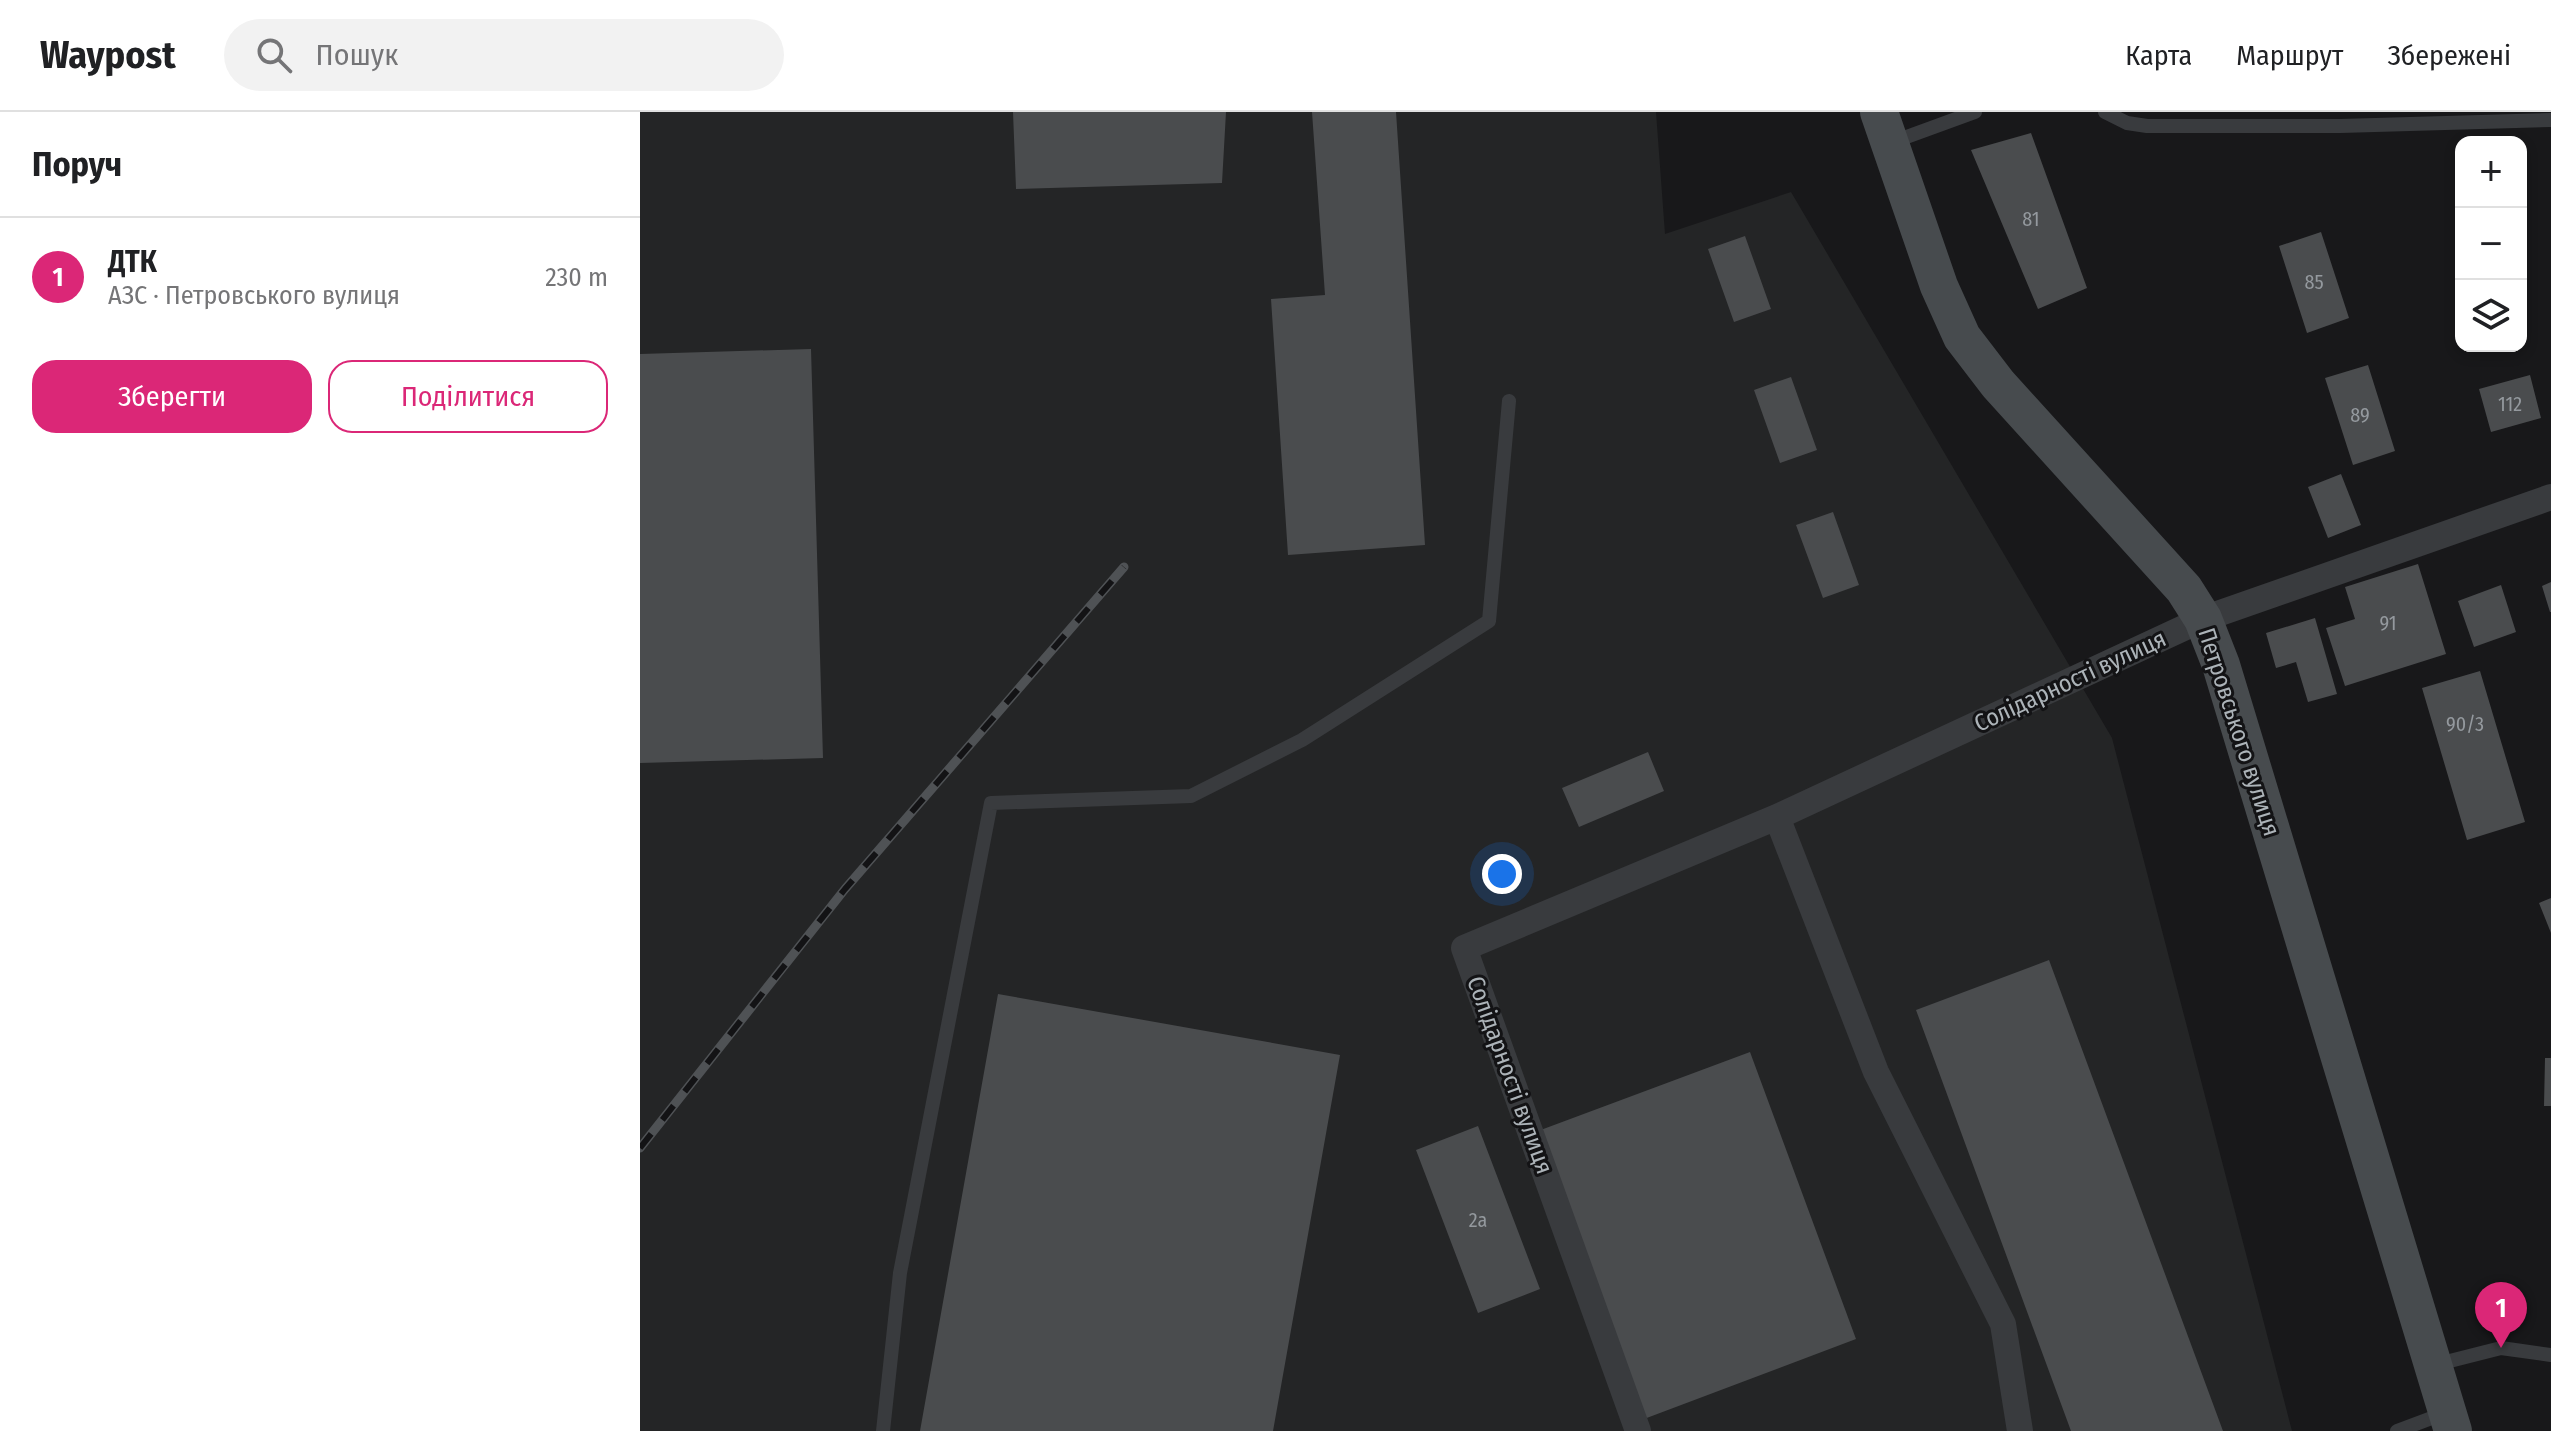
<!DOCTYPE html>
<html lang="uk">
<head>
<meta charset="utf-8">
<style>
  :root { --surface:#fff; --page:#f2f2f2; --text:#202124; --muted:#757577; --line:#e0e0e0; --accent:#db2777 }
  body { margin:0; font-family:"Fira Sans Condensed",sans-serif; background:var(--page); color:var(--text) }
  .controls { position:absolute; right:24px; top:24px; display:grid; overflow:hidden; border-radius:16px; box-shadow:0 4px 12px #0003 }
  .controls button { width:72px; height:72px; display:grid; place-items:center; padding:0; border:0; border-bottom:2px solid var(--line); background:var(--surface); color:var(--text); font:40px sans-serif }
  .you { position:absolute; left:862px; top:762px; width:28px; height:28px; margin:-20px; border:6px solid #fff; border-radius:50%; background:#1a73e8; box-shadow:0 0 0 12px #1a73e833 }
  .badge { display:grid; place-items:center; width:52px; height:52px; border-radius:50%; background:var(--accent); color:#fff; font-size:26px; font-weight:700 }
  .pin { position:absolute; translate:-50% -66px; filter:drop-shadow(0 2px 4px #0008) }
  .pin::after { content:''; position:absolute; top:42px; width:28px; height:24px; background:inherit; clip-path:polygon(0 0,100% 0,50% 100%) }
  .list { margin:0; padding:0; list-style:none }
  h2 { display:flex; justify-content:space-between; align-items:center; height:104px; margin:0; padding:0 32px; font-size:34px }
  h2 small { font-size:26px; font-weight:400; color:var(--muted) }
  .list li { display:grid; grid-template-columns:52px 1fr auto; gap:24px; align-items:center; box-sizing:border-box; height:120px; padding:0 32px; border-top:2px solid var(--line) }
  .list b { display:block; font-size:30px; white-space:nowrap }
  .list p { margin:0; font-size:26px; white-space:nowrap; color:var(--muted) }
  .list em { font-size:26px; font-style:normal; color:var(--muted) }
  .actions { display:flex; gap:16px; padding:24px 32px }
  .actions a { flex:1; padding:18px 0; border:2px solid var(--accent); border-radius:24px; text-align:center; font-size:28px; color:var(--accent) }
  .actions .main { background:var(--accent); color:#fff }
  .icon { flex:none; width:44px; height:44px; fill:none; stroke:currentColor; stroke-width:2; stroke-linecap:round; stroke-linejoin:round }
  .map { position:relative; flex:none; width:1911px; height:1319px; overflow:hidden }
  header { display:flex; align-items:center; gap:48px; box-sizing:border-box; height:112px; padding:0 40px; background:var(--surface); border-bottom:2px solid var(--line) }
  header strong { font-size:38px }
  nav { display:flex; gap:44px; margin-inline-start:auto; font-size:28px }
  .search { width:560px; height:72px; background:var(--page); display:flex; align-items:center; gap:20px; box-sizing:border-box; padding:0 28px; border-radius:44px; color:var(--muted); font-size:30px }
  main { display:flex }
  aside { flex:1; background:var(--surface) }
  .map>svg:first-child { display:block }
  .built { fill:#242526 }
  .building { fill:#4a4c4e }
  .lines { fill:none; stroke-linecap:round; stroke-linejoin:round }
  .service { stroke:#393b3e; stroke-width:14 }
  .minor { stroke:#393b3e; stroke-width:26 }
  .secondary { stroke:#474b4e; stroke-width:38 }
  .rail-casing { stroke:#4f5255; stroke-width:9 }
  .rail { stroke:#131315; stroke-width:6; stroke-dasharray:18; stroke-linecap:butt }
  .labels { text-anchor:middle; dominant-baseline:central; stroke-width:6; stroke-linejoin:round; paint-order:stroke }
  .number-label { font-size:20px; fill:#94999e }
  .street-label { font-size:24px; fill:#acb3b8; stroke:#131315 }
</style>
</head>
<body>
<header>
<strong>Waypost</strong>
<div class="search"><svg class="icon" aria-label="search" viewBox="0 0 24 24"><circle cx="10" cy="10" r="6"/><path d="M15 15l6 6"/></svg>Пошук</div>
<nav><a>Карта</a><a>Маршрут</a><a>Збережені</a></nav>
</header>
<main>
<aside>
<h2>Поруч<small></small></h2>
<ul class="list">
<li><span class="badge">1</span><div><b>ДТК</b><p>АЗС · Петровського вулиця</p></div><em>230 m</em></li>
</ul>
<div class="actions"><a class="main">Зберегти</a><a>Поділитися</a></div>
</aside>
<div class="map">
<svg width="1911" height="1319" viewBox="0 0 1911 1319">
  <rect width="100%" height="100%" fill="#18181a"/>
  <!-- built -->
  <path class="built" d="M 0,0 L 1016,0 L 1025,122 L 1151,80 L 1472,626 L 1652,1319 L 0,1319 Z"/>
  <!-- building -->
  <path class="building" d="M 373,0 L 586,0 L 582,71 L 376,77 Z
    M 672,0 L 756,0 L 785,433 L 648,443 L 631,187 L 685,183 Z
    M 1391,21 L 1447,176 L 1398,197 L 1331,38 Z
    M 1681,120 L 1709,206 L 1667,221 L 1639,134 Z
    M 1105,124 L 1131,197 L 1094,210 L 1068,137 Z
    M 171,237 L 183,646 L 0,651 L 0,242 Z
    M 1728,253 L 1755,339 L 1713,353 L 1685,266 Z
    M 1890,263 L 1901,306 L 1851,320 L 1839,277 Z
    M 1151,265 L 1177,338 L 1140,351 L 1114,278 Z
    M 1701,362 L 1721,413 L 1688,426 L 1668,375 Z
    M 1193,400 L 1219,473 L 1183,486 L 1156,413 Z
    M 1778,452 L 1806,542 L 1705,574 L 1686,516 L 1715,507 L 1705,475 Z
    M 1911,470 L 1911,500 L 1910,500 L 1902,474 Z
    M 1861,473 L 1876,520 L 1834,535 L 1818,489 Z
    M 1675,506 L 1697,582 L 1668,590 L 1656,550 L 1636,556 L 1626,521 Z
    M 1840,559 L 1885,710 L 1827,728 L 1782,576 Z
    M 1008,640 L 1024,679 L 939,715 L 922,676 Z
    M 1911,786 L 1911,821 L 1899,791 Z
    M 1409,848 L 1583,1319 L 1431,1319 L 1276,898 Z
    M 358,882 L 700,943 L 633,1319 L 280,1319 Z
    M 1110,940 L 1216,1227 L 1004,1307 L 898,1019 Z
    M 1905,946 L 1911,946 L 1911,994 L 1904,994 Z
    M 838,1014 L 900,1177 L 838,1201 L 776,1038 Z"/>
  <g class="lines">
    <!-- service -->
    <path class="service" d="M 1465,0 L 1487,11 L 1507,14 L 1700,14 L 1911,8
      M 1250,31 L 1335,0
      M 1794,1253 L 1861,1236 L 1911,1243
      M 243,1319 L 260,1161 L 351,691 L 551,684 L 662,628 L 849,509 L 869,289
      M 1757,1319 L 1805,1301"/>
    <!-- minor -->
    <path class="minor" d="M 1137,705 L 1236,960 L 1363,1212 L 1380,1319
      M 998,1319 L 824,836 L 1137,705 L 1563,507 L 1911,385"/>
    <!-- secondary -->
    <path class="secondary" d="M 1239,0 L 1299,174 L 1322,225 L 1358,272 L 1544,477 L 1563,507 L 1581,553 L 1813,1319"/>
    <!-- rail casing -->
    <g class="rail-casing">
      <path id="rail" d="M 0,1036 L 205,777 L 484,455"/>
    </g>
    <!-- rail -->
    <use href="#rail" class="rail"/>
  </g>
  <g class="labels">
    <!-- number labels -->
    <g class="number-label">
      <text x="1391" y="107">81</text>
      <text x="1674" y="170">85</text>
      <text x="1870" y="292">112</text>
      <text x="1720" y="303">89</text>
      <text x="1748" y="511">91</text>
      <text x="1825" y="612">90/3</text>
      <text x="838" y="1108">2а</text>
    </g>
    <!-- street labels -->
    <g class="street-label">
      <text transform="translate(1430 569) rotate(-25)">Солідарності вулиця</text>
      <text transform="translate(1599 620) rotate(72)">Петровського вулиця</text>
      <text transform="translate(870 963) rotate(70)">Солідарності вулиця</text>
    </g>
  </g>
</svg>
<div class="controls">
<button>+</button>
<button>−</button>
<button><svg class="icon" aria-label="layers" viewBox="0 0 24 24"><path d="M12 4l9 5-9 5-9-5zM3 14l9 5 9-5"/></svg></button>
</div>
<div class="you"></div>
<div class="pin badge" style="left:1861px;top:1236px">1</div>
</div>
</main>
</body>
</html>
